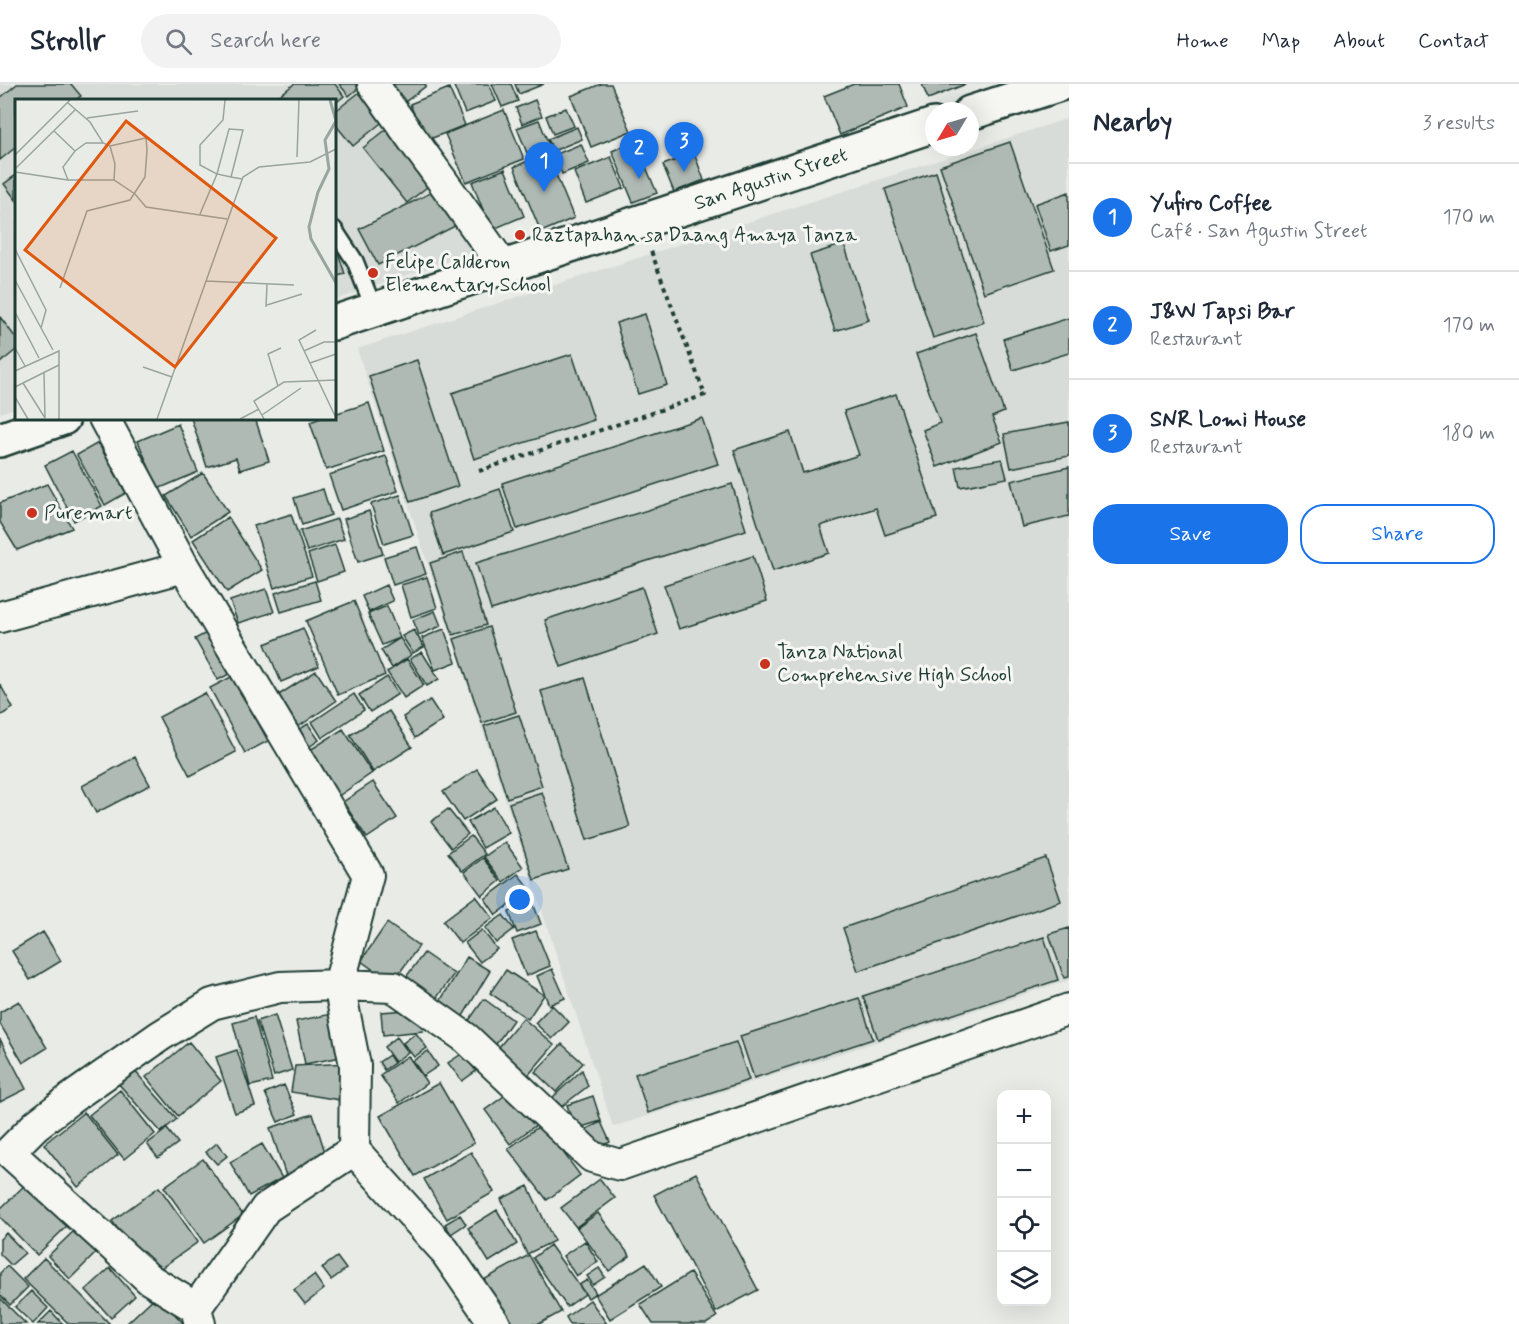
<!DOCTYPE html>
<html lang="en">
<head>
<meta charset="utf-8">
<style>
  :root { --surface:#fff; --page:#f2f2f3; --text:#1f2937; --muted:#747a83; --line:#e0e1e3; --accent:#1a73e8 }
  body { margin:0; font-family:Mynerve,sans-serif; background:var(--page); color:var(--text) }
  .controls { position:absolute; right:18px; bottom:18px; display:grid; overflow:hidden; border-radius:12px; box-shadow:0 6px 24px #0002 }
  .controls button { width:54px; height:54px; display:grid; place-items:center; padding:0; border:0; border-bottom:2px solid var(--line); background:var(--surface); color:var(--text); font:30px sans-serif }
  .compass { position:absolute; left:925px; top:18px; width:54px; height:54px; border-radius:50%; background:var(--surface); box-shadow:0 6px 24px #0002; rotate:232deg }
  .you { position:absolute; left:520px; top:816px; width:21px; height:21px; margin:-15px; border:4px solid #fff; border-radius:50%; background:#1a73e8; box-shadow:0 0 0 9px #1a73e833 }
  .badge { display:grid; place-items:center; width:39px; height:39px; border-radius:50%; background:var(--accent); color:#fff; font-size:20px; font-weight:700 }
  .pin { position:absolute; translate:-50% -50px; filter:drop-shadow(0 2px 3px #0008) }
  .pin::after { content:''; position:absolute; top:32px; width:21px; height:18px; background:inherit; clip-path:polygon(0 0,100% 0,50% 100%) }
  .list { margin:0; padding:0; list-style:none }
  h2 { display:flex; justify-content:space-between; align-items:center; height:78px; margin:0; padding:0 24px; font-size:26px }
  h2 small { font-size:20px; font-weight:400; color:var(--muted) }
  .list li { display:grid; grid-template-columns:39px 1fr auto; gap:18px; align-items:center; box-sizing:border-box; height:108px; padding:0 24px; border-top:2px solid var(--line) }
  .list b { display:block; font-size:22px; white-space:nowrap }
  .list p { margin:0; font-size:20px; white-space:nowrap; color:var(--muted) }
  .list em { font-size:20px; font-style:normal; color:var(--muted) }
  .actions { display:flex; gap:12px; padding:18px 24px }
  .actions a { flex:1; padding:14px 0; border:2px solid var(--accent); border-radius:24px; text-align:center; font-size:21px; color:var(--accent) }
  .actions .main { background:var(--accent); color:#fff }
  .icon { flex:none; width:33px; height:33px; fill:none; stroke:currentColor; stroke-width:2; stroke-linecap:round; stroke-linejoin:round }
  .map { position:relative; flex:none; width:1069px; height:1240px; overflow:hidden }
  header { display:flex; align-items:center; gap:36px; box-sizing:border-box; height:84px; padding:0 30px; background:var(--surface); border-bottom:2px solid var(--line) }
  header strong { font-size:28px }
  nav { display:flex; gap:33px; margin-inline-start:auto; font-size:21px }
  .search { width:420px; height:54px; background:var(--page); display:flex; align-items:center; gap:15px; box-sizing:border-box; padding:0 21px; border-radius:33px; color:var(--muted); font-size:22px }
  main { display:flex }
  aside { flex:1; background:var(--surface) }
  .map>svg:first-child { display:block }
  .built { fill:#d8dcd8 }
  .building { fill:#b0bab5; stroke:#1f3d34; stroke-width:1.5 }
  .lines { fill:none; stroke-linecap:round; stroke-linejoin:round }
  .service-casing { stroke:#1f3d34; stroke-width:20 }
  .minor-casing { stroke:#1f3d34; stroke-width:34 }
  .secondary-casing { stroke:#1f3d34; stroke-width:38 }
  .path { stroke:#1f3d34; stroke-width:4; stroke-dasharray:4.5 4.5; stroke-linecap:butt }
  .service { stroke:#f6f6f2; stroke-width:15 }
  .minor { stroke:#f6f6f2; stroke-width:30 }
  .secondary { stroke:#f6f6f2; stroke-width:33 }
  .poi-dot { fill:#c8321e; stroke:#f6f6f2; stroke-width:2 }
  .labels { text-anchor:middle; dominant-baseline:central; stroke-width:6; stroke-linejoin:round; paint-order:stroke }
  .street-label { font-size:20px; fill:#1f3d34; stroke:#f6f6f2 }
  .poi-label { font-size:20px; fill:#1f3d34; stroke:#f6f6f2; text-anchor:start }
  .inset-river { fill:none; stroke:#99a6a0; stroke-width:3 }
  .inset-road { fill:none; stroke:#98a59f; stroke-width:1.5 }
  .view { fill:#de580e; fill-opacity:0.15; stroke:#de580e; stroke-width:3 }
  .inset-edge { fill:none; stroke:#1f3d34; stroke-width:3 }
</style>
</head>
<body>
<header>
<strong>Strollr</strong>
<div class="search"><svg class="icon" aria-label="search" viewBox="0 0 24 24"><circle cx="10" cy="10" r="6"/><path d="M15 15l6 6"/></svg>Search here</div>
<nav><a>Home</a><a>Map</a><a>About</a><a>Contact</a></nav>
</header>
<main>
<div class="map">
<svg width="1069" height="1240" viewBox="0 0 1069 1240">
  <rect width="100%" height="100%" fill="#e9ebe7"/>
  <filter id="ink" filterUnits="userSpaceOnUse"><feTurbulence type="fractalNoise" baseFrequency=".0167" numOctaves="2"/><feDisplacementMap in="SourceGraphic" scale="12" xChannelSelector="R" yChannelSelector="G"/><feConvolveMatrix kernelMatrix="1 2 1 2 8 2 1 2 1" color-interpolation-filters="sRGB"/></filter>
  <g filter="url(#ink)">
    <!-- built -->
    <path class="built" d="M 0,0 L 371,0 L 489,163 L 335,216 L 334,16 L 16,16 L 16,324 L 0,329 Z
      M 1069,34 L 1069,896 L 613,1043 L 357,265 Z"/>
    <!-- building -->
    <path class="building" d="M 17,0 L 71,0 L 81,12 L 75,16 L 16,16 L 16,63 L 0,76 L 0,14 Z
      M 294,0 L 335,0 L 344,12 L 334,20 L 334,16 L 274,16 Z
      M 339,0 L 363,0 L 349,12 Z
      M 390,0 L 425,0 L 426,2 L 401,21 Z
      M 453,0 L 489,0 L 496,17 L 465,29 Z
      M 492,0 L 511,0 L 518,17 L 502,23 Z
      M 515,0 L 544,0 L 519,10 Z
      M 601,0 L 611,0 L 631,47 L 591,63 L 571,12 Z
      M 854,0 L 899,0 L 908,23 L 840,51 L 824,12 Z
      M 922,0 L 966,0 L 928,15 Z
      M 369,1 L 392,30 L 353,62 L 334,39 L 334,28 Z
      M 449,4 L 465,41 L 425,57 L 410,20 Z
      M 535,16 L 542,32 L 522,40 L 516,24 Z
      M 566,24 L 574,42 L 553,50 L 546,32 Z
      M 504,26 L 524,75 L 466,98 L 445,50 Z
      M 539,36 L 549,61 L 527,69 L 517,44 Z
      M 393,40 L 437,95 L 407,119 L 363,64 Z
      M 577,43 L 582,55 L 553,67 L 548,55 Z
      M 635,57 L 657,109 L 633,118 L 612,67 Z
      M 1010,58 L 1054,185 L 984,209 L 940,82 Z
      M 581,60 L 589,79 L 562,90 L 554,71 Z
      M 547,69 L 574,134 L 541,148 L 514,83 Z
      M 694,69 L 704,96 L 674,108 L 663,81 Z
      M 611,73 L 624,104 L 586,119 L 574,88 Z
      M 505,85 L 524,132 L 491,146 L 472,98 Z
      M 936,88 L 984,238 L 933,254 L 885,105 Z
      M 16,91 L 16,116 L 4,100 Z
      M 442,103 L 461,139 L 378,181 L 359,145 Z
      M 1069,108 L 1069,161 L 1051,167 L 1035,120 Z
      M 334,156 L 345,190 L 334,193 Z
      M 844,160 L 869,236 L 835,247 L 810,171 Z
      M 645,230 L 667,301 L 638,310 L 616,239 Z
      M 0,233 L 16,254 L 16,266 L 0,279 Z
      M 1069,234 L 1069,269 L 1013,286 L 1003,255 Z
      M 976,249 L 1004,328 L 992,333 L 1002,358 L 937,383 L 923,346 L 940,339 L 916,270 Z
      M 572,270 L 594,336 L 474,375 L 452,309 Z
      M 417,276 L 458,402 L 410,418 L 369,292 Z
      M 896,310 L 937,434 L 885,451 L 876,424 L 820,442 L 829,469 L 773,487 L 734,366 L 790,348 L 803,389 L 859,371 L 844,327 Z
      M 369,319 L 384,367 L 326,386 L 310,338 L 321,334 L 334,334 L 334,330 Z
      M 191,334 L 255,334 L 269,377 L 240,386 L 236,374 L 207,383 Z
      M 702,334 L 718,380 L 517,445 L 502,399 Z
      M 1069,338 L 1069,372 L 1011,384 L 1004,350 Z
      M 178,340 L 198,388 L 158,405 L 138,357 Z
      M 98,359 L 126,409 L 105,421 L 77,371 Z
      M 72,367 L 102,422 L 74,437 L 45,381 Z
      M 386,372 L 398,407 L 341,426 L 329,391 Z
      M 1002,375 L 1007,394 L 960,403 L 956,383 Z
      M 1069,383 L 1069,432 L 1022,443 L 1011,397 Z
      M 203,389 L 228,428 L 191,452 L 166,412 Z
      M 47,400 L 72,444 L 17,466 L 0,438 L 0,419 Z
      M 732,400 L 746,446 L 491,526 L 476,479 Z
      M 323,405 L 331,431 L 302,441 L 294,414 Z
      M 500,405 L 514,448 L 443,471 L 429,429 Z
      M 400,411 L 413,451 L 384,460 L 371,420 Z
      M 369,427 L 383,470 L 358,478 L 344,435 Z
      M 291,430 L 312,492 L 274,504 L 254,442 Z
      M 228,433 L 262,486 L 227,508 L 193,456 Z
      M 337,435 L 344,455 L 307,467 L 300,447 Z
      M 335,461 L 344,488 L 317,497 L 308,470 Z
      M 417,463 L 426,490 L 393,501 L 384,473 Z
      M 463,468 L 486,541 L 453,551 L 430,479 Z
      M 753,472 L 767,517 L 679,545 L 664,501 Z
      M 427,493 L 437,524 L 411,533 L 401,501 Z
      M 315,497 L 321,516 L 281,528 L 275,509 Z
      M 386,501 L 393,517 L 369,528 L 362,512 Z
      M 642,503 L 658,550 L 561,583 L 545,536 Z
      M 266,505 L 274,528 L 238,539 L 230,517 Z
      M 354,517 L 385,591 L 338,611 L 306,537 Z
      M 387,522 L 400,554 L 382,561 L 368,530 Z
      M 435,527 L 441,542 L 419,551 L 413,536 Z
      M 489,543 L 516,628 L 482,639 L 454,555 Z
      M 303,544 L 319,582 L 281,598 L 265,560 Z
      M 444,545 L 456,578 L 435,586 L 422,554 Z
      M 414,546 L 424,563 L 413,569 L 402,552 Z
      M 208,548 L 231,589 L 218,596 L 195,555 Z
      M 400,554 L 411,571 L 392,584 L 381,566 Z
      M 422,568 L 439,595 L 427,602 L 410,575 Z
      M 407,575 L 424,601 L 404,614 L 387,588 Z
      M 316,587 L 336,617 L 298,643 L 277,612 Z
      M 233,592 L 268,657 L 245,669 L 210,604 Z
      M 387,593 L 398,610 L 370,628 L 359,611 Z
      M 585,594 L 630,743 L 587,756 L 541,607 Z
      M 0,600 L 13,624 L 0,632 Z
      M 205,609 L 236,668 L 190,692 L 159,633 Z
      M 354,610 L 364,626 L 322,654 L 312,638 Z
      M 430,616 L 443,636 L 415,654 L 403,633 Z
      M 389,627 L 412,663 L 373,688 L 350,651 Z
      M 519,631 L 542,702 L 507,714 L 484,642 Z
      M 308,640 L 319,656 L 306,665 L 295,648 Z
      M 343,645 L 372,689 L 337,713 L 307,668 Z
      M 135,673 L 150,701 L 96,729 L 82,702 Z
      M 477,685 L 497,715 L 463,737 L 443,708 Z
      M 373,698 L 397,734 L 367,754 L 343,718 Z
      M 542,708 L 568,785 L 534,796 L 509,719 Z
      M 494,723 L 509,749 L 483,764 L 468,738 Z
      M 448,725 L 468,750 L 451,764 L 431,738 Z
      M 471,752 L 485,770 L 462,787 L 448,769 Z
      M 505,758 L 523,783 L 503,798 L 484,773 Z
      M 483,774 L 500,797 L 482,812 L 464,788 Z
      M 1046,774 L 1061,817 L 858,887 L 843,844 Z
      M 518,790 L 530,805 L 496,831 L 485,815 Z
      M 476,812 L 493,834 L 460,859 L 443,837 Z
      M 533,819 L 541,840 L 517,849 L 509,828 Z
      M 503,831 L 514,845 L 496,859 L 485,844 Z
      M 387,839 L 419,862 L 392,899 L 361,877 Z
      M 1069,844 L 1069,893 L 1064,894 L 1049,850 Z
      M 482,846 L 497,865 L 480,878 L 465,859 Z
      M 536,847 L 550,882 L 526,892 L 512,856 Z
      M 43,848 L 61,877 L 30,896 L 12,867 Z
      M 1044,853 L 1058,896 L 878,955 L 863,912 Z
      M 424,869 L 454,890 L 430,923 L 400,901 Z
      M 467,873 L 490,887 L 457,942 L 434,927 Z
      M 552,885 L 565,914 L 549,921 L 537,892 Z
      M 506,886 L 544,911 L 528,935 L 490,909 Z
      M 859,914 L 873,955 L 754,994 L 740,952 Z
      M 484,915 L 513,936 L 492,966 L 463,945 Z
      M 19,917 L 47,964 L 23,979 L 0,940 L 0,928 Z
      M 552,921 L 569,938 L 552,955 L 535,939 Z
      M 421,925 L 423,947 L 383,951 L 381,928 Z
      M 342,928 L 351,971 L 305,980 L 296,937 Z
      M 275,931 L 292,986 L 274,992 L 257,937 Z
      M 254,933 L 272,997 L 250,1002 L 233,939 Z
      M 523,934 L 554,961 L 525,995 L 494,969 Z
      M 416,949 L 427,964 L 414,973 L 403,959 Z
      M 397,953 L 408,968 L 395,978 L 384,963 Z
      M 0,955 L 26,1005 L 0,1018 Z
      M 189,958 L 221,997 L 178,1032 L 146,993 Z
      M 736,958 L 749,996 L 648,1029 L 635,990 Z
      M 562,960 L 583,979 L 556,1008 L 535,988 Z
      M 237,966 L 255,1022 L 235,1029 L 216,973 Z
      M 428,967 L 438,982 L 423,992 L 413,977 Z
      M 463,969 L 476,987 L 462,997 L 448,979 Z
      M 389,971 L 394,979 L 384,986 L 379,978 Z
      M 408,972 L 427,999 L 399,1019 L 380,991 Z
      M 348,979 L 346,1017 L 291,1008 L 295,982 Z
      M 133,985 L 177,1035 L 161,1048 L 117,998 Z
      M 582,986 L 588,1002 L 561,1023 L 553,1013 Z
      M 439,999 L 474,1059 L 415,1092 L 380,1032 Z
      M 284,1001 L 297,1030 L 278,1038 L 265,1009 Z
      M 120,1006 L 155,1050 L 124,1075 L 89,1031 Z
      M 511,1007 L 536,1041 L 510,1060 L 485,1026 Z
      M 593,1012 L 601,1037 L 575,1045 L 567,1021 Z
      M 84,1028 L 118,1071 L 78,1103 L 44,1060 Z
      M 313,1030 L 329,1081 L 288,1098 L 270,1044 Z
      M 601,1038 L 610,1058 L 592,1067 L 582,1047 Z
      M 542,1040 L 580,1091 L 547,1116 L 508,1065 Z
      M 167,1045 L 178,1059 L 158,1074 L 147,1060 Z
      M 217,1059 L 227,1072 L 217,1080 L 206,1068 Z
      M 262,1060 L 282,1094 L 249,1112 L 230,1078 Z
      M 471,1068 L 494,1108 L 447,1135 L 424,1095 Z
      M 203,1075 L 243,1131 L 204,1159 L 164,1103 Z
      M 696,1089 L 758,1206 L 716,1228 L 654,1111 Z
      M 600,1095 L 615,1114 L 576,1143 L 561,1124 Z
      M 27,1099 L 68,1141 L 37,1171 L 0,1133 L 0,1125 Z
      M 528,1102 L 554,1157 L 527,1170 L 501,1115 Z
      M 159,1103 L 198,1158 L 151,1191 L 112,1137 Z
      M 497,1126 L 517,1160 L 489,1178 L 468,1144 Z
      M 598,1129 L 630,1172 L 609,1187 L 577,1144 Z
      M 460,1131 L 466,1140 L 451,1150 L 445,1140 Z
      M 79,1142 L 101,1164 L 70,1195 L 48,1172 Z
      M 6,1149 L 25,1169 L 11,1181 L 0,1170 L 0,1155 Z
      M 585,1157 L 598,1178 L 576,1192 L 563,1172 Z
      M 550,1161 L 585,1210 L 567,1223 L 533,1174 Z
      M 529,1171 L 561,1228 L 539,1240 L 500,1240 L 478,1199 Z
      M 337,1173 L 346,1185 L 331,1196 L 322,1184 Z
      M 44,1174 L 110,1240 L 69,1240 L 23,1195 Z
      M 646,1179 L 661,1203 L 610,1235 L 595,1211 Z
      M 7,1182 L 28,1203 L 10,1221 L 0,1211 L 0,1189 Z
      M 110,1184 L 135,1212 L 111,1234 L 86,1206 Z
      M 599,1184 L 605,1193 L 593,1201 L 587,1192 Z
      M 690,1189 L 717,1233 L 706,1240 L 653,1240 L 640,1220 Z
      M 314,1191 L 324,1205 L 305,1220 L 294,1206 Z
      M 587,1196 L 596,1209 L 588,1214 L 579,1201 Z
      M 31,1207 L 48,1224 L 33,1240 L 15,1223 Z
      M 157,1211 L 184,1240 L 126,1240 Z
      M 0,1214 L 26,1240 L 0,1240 Z
      M 590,1216 L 607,1240 L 570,1240 L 566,1233 Z
      M 51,1227 L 63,1240 L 38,1240 Z"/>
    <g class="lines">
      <!-- service casing -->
      <g class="service-casing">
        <path id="service" d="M 334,145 L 355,177 L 374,225"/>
      </g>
      <!-- minor casing -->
      <g class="minor-casing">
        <path id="minor" d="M 373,0 L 504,183
          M 104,334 L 184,483 L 368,791 L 339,901 L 355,981 L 354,1066 L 444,1166 L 495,1240
          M 0,533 L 184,483
          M 196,1224 L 266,1124 L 354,1066
          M 200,1240 L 196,1224 L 149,1195 L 9,1068 L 36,1041 L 70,1015 L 160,952 L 212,920 L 280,903 L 339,901 L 394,903 L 466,954 L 592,1073 L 620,1081 L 1069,925"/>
      </g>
      <!-- secondary casing -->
      <g class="secondary-casing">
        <g id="secondary">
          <path d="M 970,29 L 1060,0"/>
          <path id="s1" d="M 334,239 L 934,41"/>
          <path d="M 0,356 L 63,334"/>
        </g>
      </g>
      <!-- path -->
      <path class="path" d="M 479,387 L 705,311 L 651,167"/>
      <!-- service -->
      <use href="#service" class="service"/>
      <!-- minor -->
      <use href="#minor" class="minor"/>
      <!-- secondary -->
      <use href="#secondary" class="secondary"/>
    </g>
  </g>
  <!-- markers -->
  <g class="poi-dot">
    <circle cx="520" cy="151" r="6"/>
    <circle cx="373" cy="189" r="6"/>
    <circle cx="32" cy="429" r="6"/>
    <circle cx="765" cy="580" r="6"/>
  </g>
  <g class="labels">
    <!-- street labels -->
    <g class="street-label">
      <text stroke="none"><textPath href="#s1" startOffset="460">San Agustin Street</textPath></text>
    </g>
    <!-- poi labels -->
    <g class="poi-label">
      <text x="532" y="151">Raztapahan sa Daang Amaya Tanza</text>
      <text x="385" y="178">Felipe Calderon<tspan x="385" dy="23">Elementary School</tspan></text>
      <text x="44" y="429">Puremart</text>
      <text x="777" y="568">Tanza National<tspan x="777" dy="23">Comprehensive High School</tspan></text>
    </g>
  </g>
  <!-- overview -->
  <g transform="translate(15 15)">
    <rect width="321" height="321" fill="#e9ebe7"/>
    <path class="inset-river" d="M 315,1 L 321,22 L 310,41 L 314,70 L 303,93 L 294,128 L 296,140 L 321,184"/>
    <path class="inset-road" d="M 72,19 L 123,12M 39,32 L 60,52M 95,47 L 100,65 L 99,81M 0,56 L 55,1M 282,58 L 284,1M 0,70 L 61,10M 0,73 L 53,81 L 48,68 L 60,52 L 71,44 L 88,44M 216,78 L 228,31 L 214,30 L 202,75 L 216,78 L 227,80M 53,81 L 99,81 L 120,95 L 131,108 L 212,120M 185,115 L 202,75 L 185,66 L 185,46 L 208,21 L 210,1M 0,150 L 31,211 L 26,229M 0,181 L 38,251M 191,182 L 279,186M 45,189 L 72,112 L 115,101 L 130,78 L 132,51 L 131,39 L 95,47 L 88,44 L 75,23 L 53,4M 252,206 L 287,195M 251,208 L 252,185M 0,213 L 24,259M 301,231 L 284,241 L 321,319M 0,249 L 10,267M 289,252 L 309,243 L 321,243M 295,264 L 321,255M 128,268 L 157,278M 0,272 L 44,252 L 44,320M 29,273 L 30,319M 8,284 L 30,319M 263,287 L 253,255 L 266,249M 0,288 L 44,266M 0,298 L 13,320M 247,316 L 286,289M 142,320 L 228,78 L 244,68 L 295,63 L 321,50M 225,320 L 244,310M 249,320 L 239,302 L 269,283 L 321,281"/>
    <path class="view" d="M 111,22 L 261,139 L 160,268 L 10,151 Z"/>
    <rect width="321" height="321" class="inset-edge"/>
  </g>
</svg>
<div class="controls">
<button>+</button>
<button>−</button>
<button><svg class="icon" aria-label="locate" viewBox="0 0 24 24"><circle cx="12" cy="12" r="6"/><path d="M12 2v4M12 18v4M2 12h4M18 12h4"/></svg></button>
<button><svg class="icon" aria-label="layers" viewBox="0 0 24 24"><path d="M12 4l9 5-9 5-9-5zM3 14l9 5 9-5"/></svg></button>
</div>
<svg class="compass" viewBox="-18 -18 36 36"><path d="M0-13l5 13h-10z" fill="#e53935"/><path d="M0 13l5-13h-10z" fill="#747a83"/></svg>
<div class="you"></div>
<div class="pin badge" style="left:544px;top:108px">1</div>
<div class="pin badge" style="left:639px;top:95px">2</div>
<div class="pin badge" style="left:684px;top:88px">3</div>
</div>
<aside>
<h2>Nearby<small>3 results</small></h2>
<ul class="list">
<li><span class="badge">1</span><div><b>Yufiro Coffee</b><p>Café · San Agustin Street</p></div><em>170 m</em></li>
<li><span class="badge">2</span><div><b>J&amp;W Tapsi Bar</b><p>Restaurant</p></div><em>170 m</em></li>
<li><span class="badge">3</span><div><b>SNR Lomi House</b><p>Restaurant</p></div><em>180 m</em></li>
</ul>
<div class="actions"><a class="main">Save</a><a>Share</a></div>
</aside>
</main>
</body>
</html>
